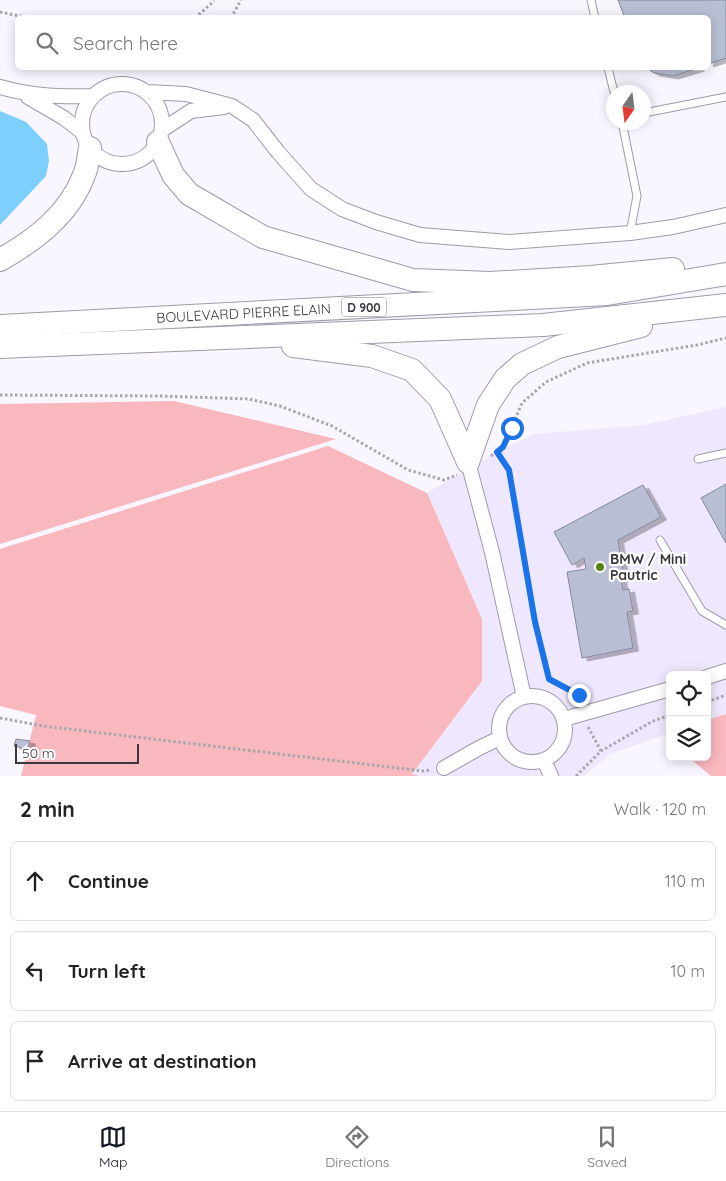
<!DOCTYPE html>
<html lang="en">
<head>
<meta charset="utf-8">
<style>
  :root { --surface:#fff; --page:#f6f6f6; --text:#222; --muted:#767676; --line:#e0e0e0; --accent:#111827 }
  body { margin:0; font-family:Quicksand,sans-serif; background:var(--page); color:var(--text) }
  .controls { position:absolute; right:15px; bottom:15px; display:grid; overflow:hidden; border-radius:8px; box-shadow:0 2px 12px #0003 }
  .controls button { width:45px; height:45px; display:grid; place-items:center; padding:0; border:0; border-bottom:1px solid var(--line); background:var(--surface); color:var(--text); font:25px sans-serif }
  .compass { position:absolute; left:606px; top:85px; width:45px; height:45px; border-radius:50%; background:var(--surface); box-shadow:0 2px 12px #0003; rotate:194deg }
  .scale { position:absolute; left:15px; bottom:12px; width:124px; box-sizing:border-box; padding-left:5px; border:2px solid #3a373f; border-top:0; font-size:14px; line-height:18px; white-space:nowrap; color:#3a373f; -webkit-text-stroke:4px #fff; paint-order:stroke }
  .stop { position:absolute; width:15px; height:15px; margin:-11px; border:4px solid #1a73e8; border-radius:50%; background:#fff }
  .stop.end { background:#1a73e8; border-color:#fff; box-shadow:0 1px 5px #0008 }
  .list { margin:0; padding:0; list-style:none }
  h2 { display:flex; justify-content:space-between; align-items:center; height:65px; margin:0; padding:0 20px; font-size:21px }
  h2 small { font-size:16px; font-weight:400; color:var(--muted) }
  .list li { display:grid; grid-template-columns:32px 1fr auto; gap:15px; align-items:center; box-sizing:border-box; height:80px; margin:0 10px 10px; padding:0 10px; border:1px solid var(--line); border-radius:8px }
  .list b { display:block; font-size:19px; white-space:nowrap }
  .list em { font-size:16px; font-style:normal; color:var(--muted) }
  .icon { flex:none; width:28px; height:28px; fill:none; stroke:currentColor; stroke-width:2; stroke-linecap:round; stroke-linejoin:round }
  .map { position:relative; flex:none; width:726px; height:776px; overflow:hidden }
  .search { position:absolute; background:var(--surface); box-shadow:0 2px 12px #0003; left:15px; right:15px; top:15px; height:55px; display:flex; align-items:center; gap:12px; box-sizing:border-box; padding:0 18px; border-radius:8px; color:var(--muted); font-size:19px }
  .sheet { height:335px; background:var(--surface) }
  nav { display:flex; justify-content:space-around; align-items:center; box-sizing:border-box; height:70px; border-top:1px solid var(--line); background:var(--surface); font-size:14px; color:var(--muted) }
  nav a { display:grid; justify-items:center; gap:2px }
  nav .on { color:var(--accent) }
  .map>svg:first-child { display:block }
  .built { fill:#efe7fd }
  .green { fill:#f9b7be }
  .water { fill:#7dcffd }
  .building { fill:#b8bfd3; stroke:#81899b; filter:url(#shadow) }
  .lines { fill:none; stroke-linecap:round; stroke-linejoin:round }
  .service-casing { stroke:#a099ac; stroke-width:9 }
  .minor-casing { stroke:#a099ac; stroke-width:16 }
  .primary-casing { stroke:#a099ac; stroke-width:24 }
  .path { stroke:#a9a6ae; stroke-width:3; stroke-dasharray:2.5 2.5; stroke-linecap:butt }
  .service { stroke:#fff; stroke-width:7 }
  .minor { stroke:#fff; stroke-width:14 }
  .primary { stroke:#fff; stroke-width:22 }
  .route { stroke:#1a73e8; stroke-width:6 }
  .poi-dot { fill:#568517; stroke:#fff; stroke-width:2 }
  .labels { text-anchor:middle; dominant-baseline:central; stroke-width:4.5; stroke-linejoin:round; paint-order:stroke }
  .shield { fill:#fff; stroke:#757379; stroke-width:1 }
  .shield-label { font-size:12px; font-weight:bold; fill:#3a373f }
  .street-label { font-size:14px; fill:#3a373f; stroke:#fff }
  .poi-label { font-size:14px; font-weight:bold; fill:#3a373f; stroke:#fff; text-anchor:start }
</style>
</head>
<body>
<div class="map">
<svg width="726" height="776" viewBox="0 0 726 776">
  <defs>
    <filter id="shadow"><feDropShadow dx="5.5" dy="3" stdDeviation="0" flood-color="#0004"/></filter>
  </defs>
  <rect width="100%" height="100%" fill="#f9f6ff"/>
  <!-- built -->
  <path class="built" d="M 726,407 L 726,714 L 707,720 L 707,675 L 670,675 L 670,733 L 610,754 L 584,776 L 419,776 L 412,774 L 482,681 L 482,619 L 427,493 L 497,452 L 534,434 L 644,425 Z"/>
  <!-- green -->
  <path class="green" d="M 174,401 L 336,439 L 0,544 L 0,404 Z
    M 328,446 L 427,493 L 482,619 L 482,681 L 412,774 L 419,776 L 21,776 L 36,715 L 0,706 L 0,549 Z
    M 726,714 L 726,776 L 711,776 L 688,757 L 707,757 L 707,720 Z"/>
  <!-- water -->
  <path class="water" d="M 0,111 L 26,122 L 47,144 L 49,161 L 46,176 L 0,225 Z"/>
  <!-- building -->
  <path class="building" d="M 618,0 L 726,0 L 726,58 L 708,64 L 708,18 L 625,18 Z
    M 647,68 L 699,68 L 673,76 L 654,73 Z
    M 726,484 L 726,543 L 701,498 Z
    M 643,485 L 661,517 L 618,540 L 624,577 L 621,579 L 623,590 L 629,589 L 633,611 L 627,612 L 633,648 L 582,658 L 567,572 L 586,569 L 584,558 L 572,565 L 554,532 Z
    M 16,739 L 30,741 L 28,749 L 14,746 Z"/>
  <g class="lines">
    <!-- service casing -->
    <g class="service-casing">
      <path id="service" d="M 591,0 L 595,18
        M 608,68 L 614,92
        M 644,113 L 726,97
        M 622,122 L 637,196 L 630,233
        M 698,459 L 726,453
        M 660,540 L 702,611 L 726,625"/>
    </g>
    <!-- minor casing -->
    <g class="minor-casing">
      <path id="minor" d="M82 124a40 40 0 1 1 80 0a40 40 0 1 1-80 0Z
        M 0,87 C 31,96 60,97 92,96
        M 147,92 L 186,94 L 232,106 L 253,120 L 278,152 L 311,189 L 342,209 L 376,222 L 420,235 L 509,242 L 630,233 L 673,227 L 726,215
        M 28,97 L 64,118 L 82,132
        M 162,130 L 191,111 L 224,107
        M 468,462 L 492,552 L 524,697
        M 707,677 L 726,671
        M499 729a33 33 0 1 1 66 0a33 33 0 1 1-66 0Z
        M 564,719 L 670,689
        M 544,760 L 551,776
        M 444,768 L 479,748 L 500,738"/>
    </g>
    <!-- primary casing -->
    <g class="primary-casing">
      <g id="primary">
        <path d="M 158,142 L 173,175 L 189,194 L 263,237 L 413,280 L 490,283 L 591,277 L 673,269"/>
        <path d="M 0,260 C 35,240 69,215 84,175 C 88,167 88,157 90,148"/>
        <path id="s1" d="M 0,326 L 607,294 L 726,274"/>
        <path d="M 293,346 L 372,356 L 412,370 L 440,399 L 468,462"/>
        <path d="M 0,347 L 543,325 L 726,305"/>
        <path d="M 468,462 L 488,405 L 505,379 L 522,364 L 558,347 L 641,326"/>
      </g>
    </g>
    <!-- path -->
    <path class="path" d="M 0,12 L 29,18
      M 195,18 L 214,1
      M 231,18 L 241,0
      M 0,395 L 160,396 L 249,399 L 280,406 L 332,426 L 408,470 L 444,480 L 457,475
      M 497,452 L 509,471 L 535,622 L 549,679 L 579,695 L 580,700
      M 491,456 L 503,447 L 522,403 L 546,382 L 587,363 L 697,345 L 726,338
      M 707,702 L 726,695
      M 0,718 L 43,726 L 423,771 L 431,770
      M 588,727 L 601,751
      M 576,776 L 601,751 L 653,721 L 670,715"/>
    <!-- service -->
    <use href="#service" class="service"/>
    <!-- minor -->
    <use href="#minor" class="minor"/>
    <!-- primary -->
    <use href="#primary" class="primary"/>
  </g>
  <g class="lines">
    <!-- route -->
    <path class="route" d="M 512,428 L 503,447 L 497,452 L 509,470 L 535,622 L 549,679 L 579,695"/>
  </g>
  <!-- markers -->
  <circle class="poi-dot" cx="600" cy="567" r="5"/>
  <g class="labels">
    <!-- shield labels -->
    <rect class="shield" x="341.5" y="297.5" width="45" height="19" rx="4"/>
    <g class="shield-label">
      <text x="364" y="307">D 900</text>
    </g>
    <!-- street labels -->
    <g class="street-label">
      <text stroke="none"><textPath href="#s1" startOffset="244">BOULEVARD PIERRE ELAIN</textPath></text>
    </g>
    <!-- poi labels -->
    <g class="poi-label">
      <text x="610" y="559">BMW / Mini<tspan x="610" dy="16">Pautric</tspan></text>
    </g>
  </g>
</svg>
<div class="controls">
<button><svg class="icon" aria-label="locate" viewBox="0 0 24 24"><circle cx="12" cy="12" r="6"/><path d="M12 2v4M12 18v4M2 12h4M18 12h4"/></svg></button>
<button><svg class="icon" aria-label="layers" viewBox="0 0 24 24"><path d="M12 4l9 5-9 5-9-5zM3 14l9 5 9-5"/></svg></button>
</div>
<svg class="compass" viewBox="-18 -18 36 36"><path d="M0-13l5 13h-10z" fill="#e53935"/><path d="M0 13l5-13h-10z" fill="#767676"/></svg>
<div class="scale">50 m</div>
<div class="stop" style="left:512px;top:428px"></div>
<div class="stop end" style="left:579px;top:695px"></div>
<div class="search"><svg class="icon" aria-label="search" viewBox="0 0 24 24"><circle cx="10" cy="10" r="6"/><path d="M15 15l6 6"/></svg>Search here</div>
</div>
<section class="sheet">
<h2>2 min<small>Walk · 120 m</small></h2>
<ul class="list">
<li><svg class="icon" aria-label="ahead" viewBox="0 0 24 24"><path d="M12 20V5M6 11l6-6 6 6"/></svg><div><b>Continue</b></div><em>110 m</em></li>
<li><svg class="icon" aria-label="left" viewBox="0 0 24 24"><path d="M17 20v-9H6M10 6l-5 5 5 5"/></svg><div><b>Turn left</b></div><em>10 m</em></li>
<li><svg class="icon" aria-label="arrive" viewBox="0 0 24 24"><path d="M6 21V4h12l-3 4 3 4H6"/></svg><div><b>Arrive at destination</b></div></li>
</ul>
</section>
<nav>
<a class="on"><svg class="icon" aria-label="map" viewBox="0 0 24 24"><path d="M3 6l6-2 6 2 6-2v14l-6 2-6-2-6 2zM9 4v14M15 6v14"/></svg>Map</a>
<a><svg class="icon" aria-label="directions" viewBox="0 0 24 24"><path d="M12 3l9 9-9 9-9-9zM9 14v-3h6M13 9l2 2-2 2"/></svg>Directions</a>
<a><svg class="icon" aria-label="saved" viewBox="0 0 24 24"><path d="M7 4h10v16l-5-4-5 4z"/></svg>Saved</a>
</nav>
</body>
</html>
